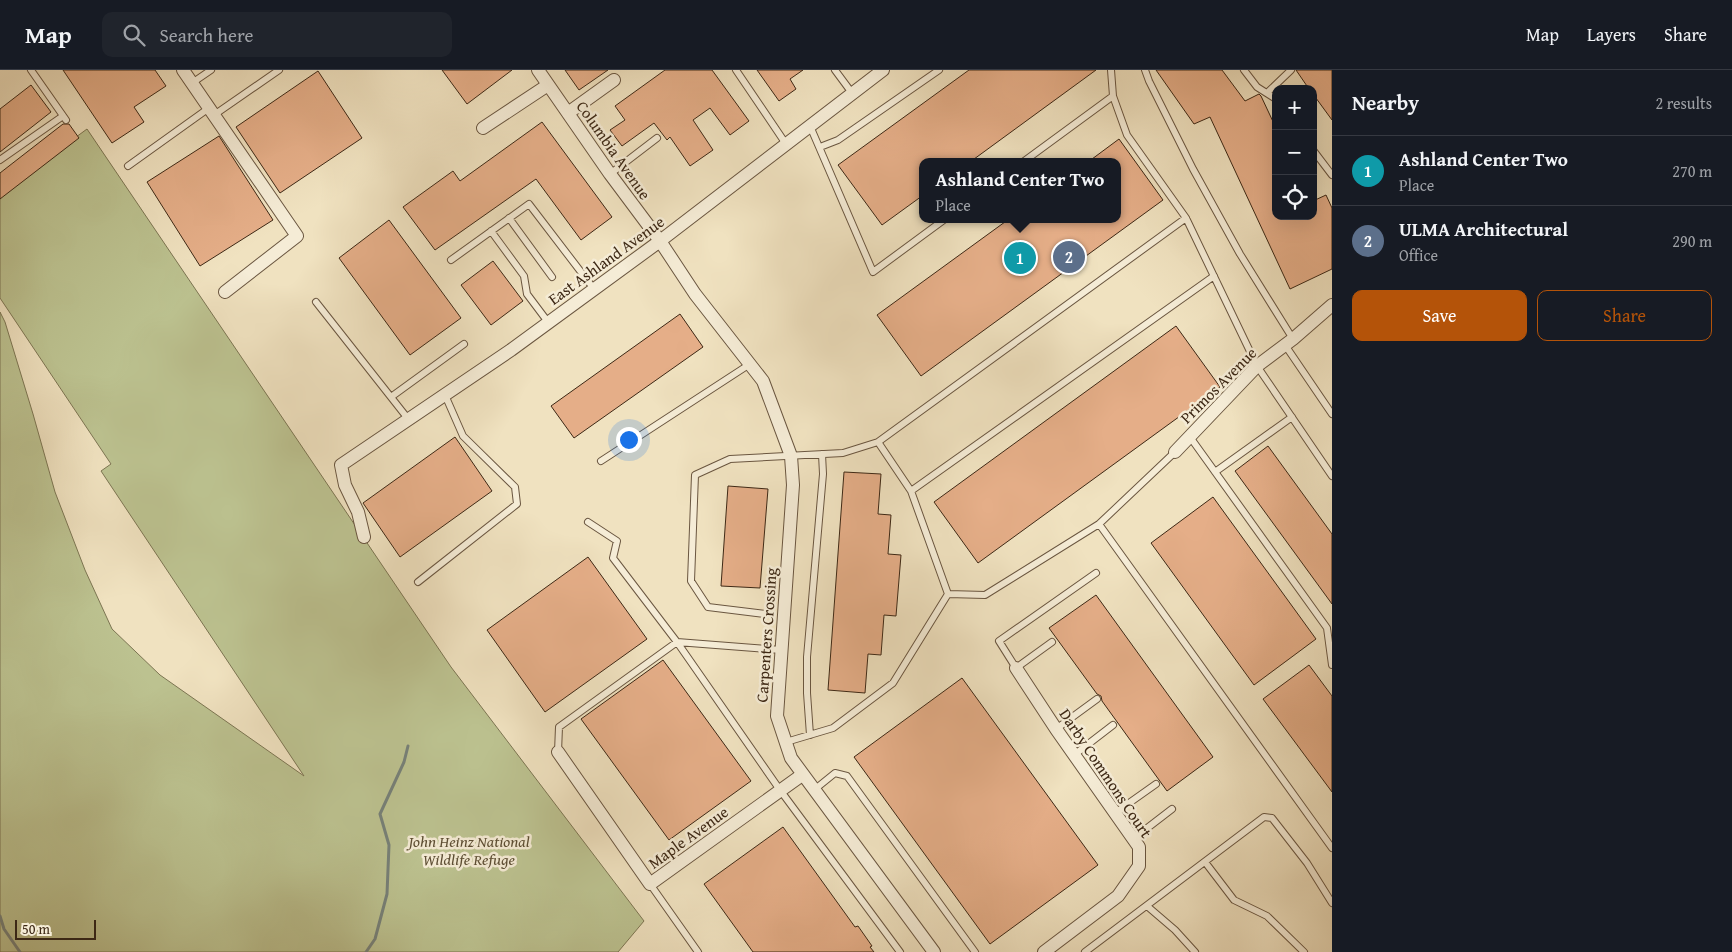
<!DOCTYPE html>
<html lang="en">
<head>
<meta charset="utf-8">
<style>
  :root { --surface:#171b24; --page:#20242c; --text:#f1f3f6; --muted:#9ea1a6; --line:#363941; --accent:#b45309 }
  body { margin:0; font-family:"Gentium Book Plus",serif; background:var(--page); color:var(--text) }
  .controls { position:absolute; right:15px; top:15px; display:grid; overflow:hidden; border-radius:10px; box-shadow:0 5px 20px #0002 }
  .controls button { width:45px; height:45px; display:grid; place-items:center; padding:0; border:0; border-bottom:1px solid var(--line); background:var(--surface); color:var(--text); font:25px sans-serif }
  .scale { position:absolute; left:15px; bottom:12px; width:81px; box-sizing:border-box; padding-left:5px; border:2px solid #3d2815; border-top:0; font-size:14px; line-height:18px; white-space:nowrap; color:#3d2815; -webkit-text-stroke:4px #f5ecd6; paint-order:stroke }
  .you { position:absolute; left:628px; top:369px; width:18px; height:18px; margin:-12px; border:4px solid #fff; border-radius:50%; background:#1a73e8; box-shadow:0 0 0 8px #1a73e833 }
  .badge { display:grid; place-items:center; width:32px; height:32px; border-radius:50%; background:var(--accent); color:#fff; font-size:16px; font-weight:700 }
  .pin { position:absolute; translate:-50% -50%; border:2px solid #fff; box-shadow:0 1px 5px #0006 }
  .popup { position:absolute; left:919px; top:88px; width:202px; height:65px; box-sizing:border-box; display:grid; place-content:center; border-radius:10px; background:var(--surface); filter:drop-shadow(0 1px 4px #0005); font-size:16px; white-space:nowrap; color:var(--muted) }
  .popup b { font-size:19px; color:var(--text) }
  .popup::after { content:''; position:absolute; left:50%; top:100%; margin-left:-10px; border:10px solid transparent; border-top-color:var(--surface) }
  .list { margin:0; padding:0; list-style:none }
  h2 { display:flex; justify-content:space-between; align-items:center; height:65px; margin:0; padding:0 20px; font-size:21px }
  h2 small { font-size:16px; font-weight:400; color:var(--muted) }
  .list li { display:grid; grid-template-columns:32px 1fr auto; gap:15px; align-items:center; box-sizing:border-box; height:70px; padding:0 20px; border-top:1px solid var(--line) }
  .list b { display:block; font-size:19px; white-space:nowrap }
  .list p { margin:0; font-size:16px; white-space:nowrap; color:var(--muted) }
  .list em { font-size:16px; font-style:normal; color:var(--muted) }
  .actions { display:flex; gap:10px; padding:15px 20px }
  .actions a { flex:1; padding:11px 0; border:1px solid var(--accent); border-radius:10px; text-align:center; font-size:18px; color:var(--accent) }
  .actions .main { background:var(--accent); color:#fff }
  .icon { flex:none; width:28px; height:28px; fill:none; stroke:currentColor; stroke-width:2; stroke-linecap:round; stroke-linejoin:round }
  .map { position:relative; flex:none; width:1332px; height:882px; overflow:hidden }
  header { display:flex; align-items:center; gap:30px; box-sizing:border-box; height:70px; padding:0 25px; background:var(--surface); border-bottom:1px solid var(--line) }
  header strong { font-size:24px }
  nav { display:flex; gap:28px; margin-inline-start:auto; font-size:18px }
  .search { width:350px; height:45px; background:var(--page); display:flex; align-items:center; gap:12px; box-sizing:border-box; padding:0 18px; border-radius:10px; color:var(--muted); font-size:19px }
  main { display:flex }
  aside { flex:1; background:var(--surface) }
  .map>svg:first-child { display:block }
  .green { fill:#bcc290; stroke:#7c7552 }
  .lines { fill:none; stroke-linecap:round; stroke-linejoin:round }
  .stream { stroke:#778179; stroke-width:3 }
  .building { fill:#e5ae88; stroke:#3d2815 }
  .service-casing { stroke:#6a5640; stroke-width:8 }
  .minor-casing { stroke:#6a5640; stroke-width:14 }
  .service { stroke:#f5ecd6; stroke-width:6 }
  .minor { stroke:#f5ecd6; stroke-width:12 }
  .labels { text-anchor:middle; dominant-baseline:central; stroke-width:5; stroke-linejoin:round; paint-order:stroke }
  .street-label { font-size:16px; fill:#3d2815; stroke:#f5ecd6 }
  .park-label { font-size:16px; font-style:italic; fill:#5d4e34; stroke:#f5ecd6 }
</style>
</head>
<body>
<header>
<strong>Map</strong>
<div class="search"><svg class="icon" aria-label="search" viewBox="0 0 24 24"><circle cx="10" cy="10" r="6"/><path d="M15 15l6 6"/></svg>Search here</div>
<nav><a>Map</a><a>Layers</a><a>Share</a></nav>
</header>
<main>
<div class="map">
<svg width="1332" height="882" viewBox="0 0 1332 882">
  <rect width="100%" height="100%" fill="#f0e2c0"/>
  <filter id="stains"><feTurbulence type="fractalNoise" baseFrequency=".004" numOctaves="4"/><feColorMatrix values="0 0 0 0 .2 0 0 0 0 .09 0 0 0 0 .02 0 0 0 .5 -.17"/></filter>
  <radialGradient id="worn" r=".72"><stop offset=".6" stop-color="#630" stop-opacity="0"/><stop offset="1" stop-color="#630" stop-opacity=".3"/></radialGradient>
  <!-- green -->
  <path class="green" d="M 87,59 L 451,597 L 644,851 L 618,882 L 0,882 L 0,242 L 5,252 L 33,344 L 55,422 L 85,500 L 112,559 L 160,605 L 304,706 L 101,401 L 111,394 L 0,228 L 0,123 Z"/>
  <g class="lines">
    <!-- stream -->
    <path class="stream" d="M 0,846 L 4,859 L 20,882
      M 366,882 L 375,869 L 387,824 L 389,775 L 380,744 L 404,692 L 408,676"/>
  </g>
  <!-- building -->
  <path class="building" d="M 63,0 L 155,0 L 166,16 L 134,37 L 144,52 L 112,73 Z
    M 442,0 L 512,0 L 467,34 Z
    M 565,0 L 608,0 L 579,20 Z
    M 665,0 L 712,0 L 749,51 L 730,65 L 710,38 L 693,50 L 713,80 L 690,96 L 670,67 L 667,70 L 654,53 L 622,76 L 610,60 L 625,50 L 615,36 Z
    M 757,0 L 803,0 L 790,9 L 796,19 L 779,31 Z
    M 969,0 L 1096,0 L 970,92 L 922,92 L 922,126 L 882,155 L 838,95 Z
    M 1156,0 L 1222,0 L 1245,31 L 1259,24 L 1261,26 L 1276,58 L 1276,146 L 1313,146 L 1313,131 L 1326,125 L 1332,138 L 1332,199 L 1290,219 L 1210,47 L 1194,54 Z
    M 1296,0 L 1332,0 L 1332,50 L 1313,24 L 1313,19 L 1309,19 Z
    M 318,1 L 362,68 L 280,123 L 236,57 Z
    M 31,15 L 51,42 L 0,82 L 0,39 Z
    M 542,52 L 612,147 L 581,170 L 536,109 L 435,180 L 403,137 L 453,101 L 460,111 Z
    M 63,54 L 69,54 L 79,68 L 0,129 L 0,103 Z
    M 219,66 L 273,150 L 200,196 L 147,112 Z
    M 1119,69 L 1163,130 L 921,306 L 877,245 L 1009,149 L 1118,149 L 1118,92 L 1088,92 Z
    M 389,150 L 461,248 L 410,285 L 339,188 Z
    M 493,191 L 523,231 L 491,255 L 461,215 Z
    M 680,244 L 703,277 L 574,368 L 551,336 Z
    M 1176,256 L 1220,317 L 978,493 L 934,432 Z
    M 455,367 L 492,421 L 400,487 L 363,433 Z
    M 1268,376 L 1332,464 L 1332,534 L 1235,401 Z
    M 844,402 L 881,404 L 878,444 L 891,445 L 888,484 L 901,485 L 896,546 L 884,545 L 881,585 L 868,584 L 865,623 L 828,620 Z
    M 728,416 L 768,419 L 760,518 L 721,516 Z
    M 1213,427 L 1316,569 L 1254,615 L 1151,473 Z
    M 588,487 L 647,569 L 545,642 L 487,560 Z
    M 1096,525 L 1213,687 L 1167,721 L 1102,631 L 1101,626 L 1097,624 L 1049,558 Z
    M 663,590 L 751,711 L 669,770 L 581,649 Z
    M 1309,595 L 1332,626 L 1332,722 L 1263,629 Z
    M 962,608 L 1098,795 L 990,874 L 854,687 Z
    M 783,757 L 855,857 L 858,856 L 872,876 L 870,877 L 874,882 L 753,882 L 704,814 Z"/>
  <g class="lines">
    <!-- service casing -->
    <g class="service-casing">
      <path id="service" d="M 31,0 L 66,50
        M 736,0 L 786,74
        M 835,0 L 852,23
        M 1145,0 L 1149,11 L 1193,99 L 1240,184 L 1293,269
        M 1244,0 L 1257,17 L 1276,29
        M 192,13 L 211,0
        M 1267,23 L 1291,0
        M 1113,26 L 1127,65 L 1186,148 L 1257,296 L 1332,406
        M 214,45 L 279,0
        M 810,56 L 873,202 L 945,149
        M 820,77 L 838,70 L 939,0
        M 1313,80 L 1332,105
        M 0,90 L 63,46
        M 1023,92 L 1113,26 L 1111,0
        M 128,96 L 209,38
        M 610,104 L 657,68
        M 509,148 L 552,207
        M 491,161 L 524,206 L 527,224 L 548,252
        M 451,190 L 529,134 L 594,219
        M 316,232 L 409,350
        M 1285,275 L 1332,344
        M 391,327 L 464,274
        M 1190,367 L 1327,558 L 1332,595
        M 878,372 L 1186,148
        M 601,391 L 750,294
        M 1215,402 L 1292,347
        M 911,421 L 1214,206
        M 588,452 L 617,471 L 613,488 L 677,572 L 781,580
        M 1099,454 L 1332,778
        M 418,512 L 517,434 L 515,417 L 463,366 L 445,325
        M 765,544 L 708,537 L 691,511 L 695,405 L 730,389 L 843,383 L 878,372 L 911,421 L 948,524
        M 1052,572 L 1016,598 L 999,571 L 1096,503
        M 1056,659 L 1097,629
        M 810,665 L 807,623 L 807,587 L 823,404 L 822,384
        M 786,672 L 833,658 L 893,613 L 948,524 L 985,525 L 1099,454 L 1175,382
        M 558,682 L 559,657 L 677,572 L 780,720 L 900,882
        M 1074,685 L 1113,655
        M 814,720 L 835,703 L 847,706 L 975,882
        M 1115,743 L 1156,714
        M 1133,769 L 1172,739
        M 1205,792 L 1234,830 L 1267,846 L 1304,882
        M 650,814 L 698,882
        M 1147,836 L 1175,860 L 1195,882
        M 1085,882 L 1264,747 L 1272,748 L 1307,793 L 1332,833"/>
    </g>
    <!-- minor casing -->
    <g class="minor-casing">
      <path id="minor" d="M 183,0 L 297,166 L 225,222
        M 538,0 L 610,104 L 660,171 L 695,224 L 763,311 L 791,386 L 793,415 L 777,646 L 791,688 L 934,882
        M 568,43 L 614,10
        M 483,58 L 548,15
        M 1175,382 L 1257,296 L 1293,269 L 1332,235
        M 364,467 L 358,442 L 345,415 L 341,395 L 511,280 L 660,171 L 883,0
        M 1016,598 L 1056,659 L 1139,777 L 1139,796 L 1118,826 L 1044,882
        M 558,682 L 650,814 L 802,705"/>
    </g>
    <!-- service -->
    <use href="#service" class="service"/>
    <!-- minor -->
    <use href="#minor" class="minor"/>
  </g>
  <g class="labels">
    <!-- street labels -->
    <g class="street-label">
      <text transform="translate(614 80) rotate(55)">Columbia Avenue</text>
      <text transform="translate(606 190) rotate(-36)">East Ashland Avenue</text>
      <text transform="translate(1218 315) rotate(-45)">Primos Avenue</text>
      <text transform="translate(766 565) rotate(-86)">Carpenters Crossing</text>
      <text transform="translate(1106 703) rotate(56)">Darby Commons Court</text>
      <text transform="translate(688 767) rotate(-36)">Maple Avenue</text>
    </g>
    <!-- park labels -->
    <g class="park-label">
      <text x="469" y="771">John Heinz National<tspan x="469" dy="18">Wildlife Refuge</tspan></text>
    </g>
  </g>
  <rect width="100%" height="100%" filter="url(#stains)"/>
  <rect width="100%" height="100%" fill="url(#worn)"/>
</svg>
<div class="controls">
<button>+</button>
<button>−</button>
<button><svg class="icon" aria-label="locate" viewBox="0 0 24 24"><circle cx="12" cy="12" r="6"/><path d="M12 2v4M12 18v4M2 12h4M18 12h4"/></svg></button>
</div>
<div class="scale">50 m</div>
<div class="you"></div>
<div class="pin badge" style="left:1020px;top:188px;background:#0f9aa8">1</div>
<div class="popup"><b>Ashland Center Two</b>Place</div>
<div class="pin badge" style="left:1069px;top:187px;background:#5c6f8a">2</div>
</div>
<aside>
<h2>Nearby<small>2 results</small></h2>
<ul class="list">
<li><span class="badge" style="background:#0f9aa8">1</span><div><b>Ashland Center Two</b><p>Place</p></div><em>270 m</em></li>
<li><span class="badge" style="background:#5c6f8a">2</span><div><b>ULMA Architectural</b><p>Office</p></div><em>290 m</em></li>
</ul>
<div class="actions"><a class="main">Save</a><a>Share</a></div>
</aside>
</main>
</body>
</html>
